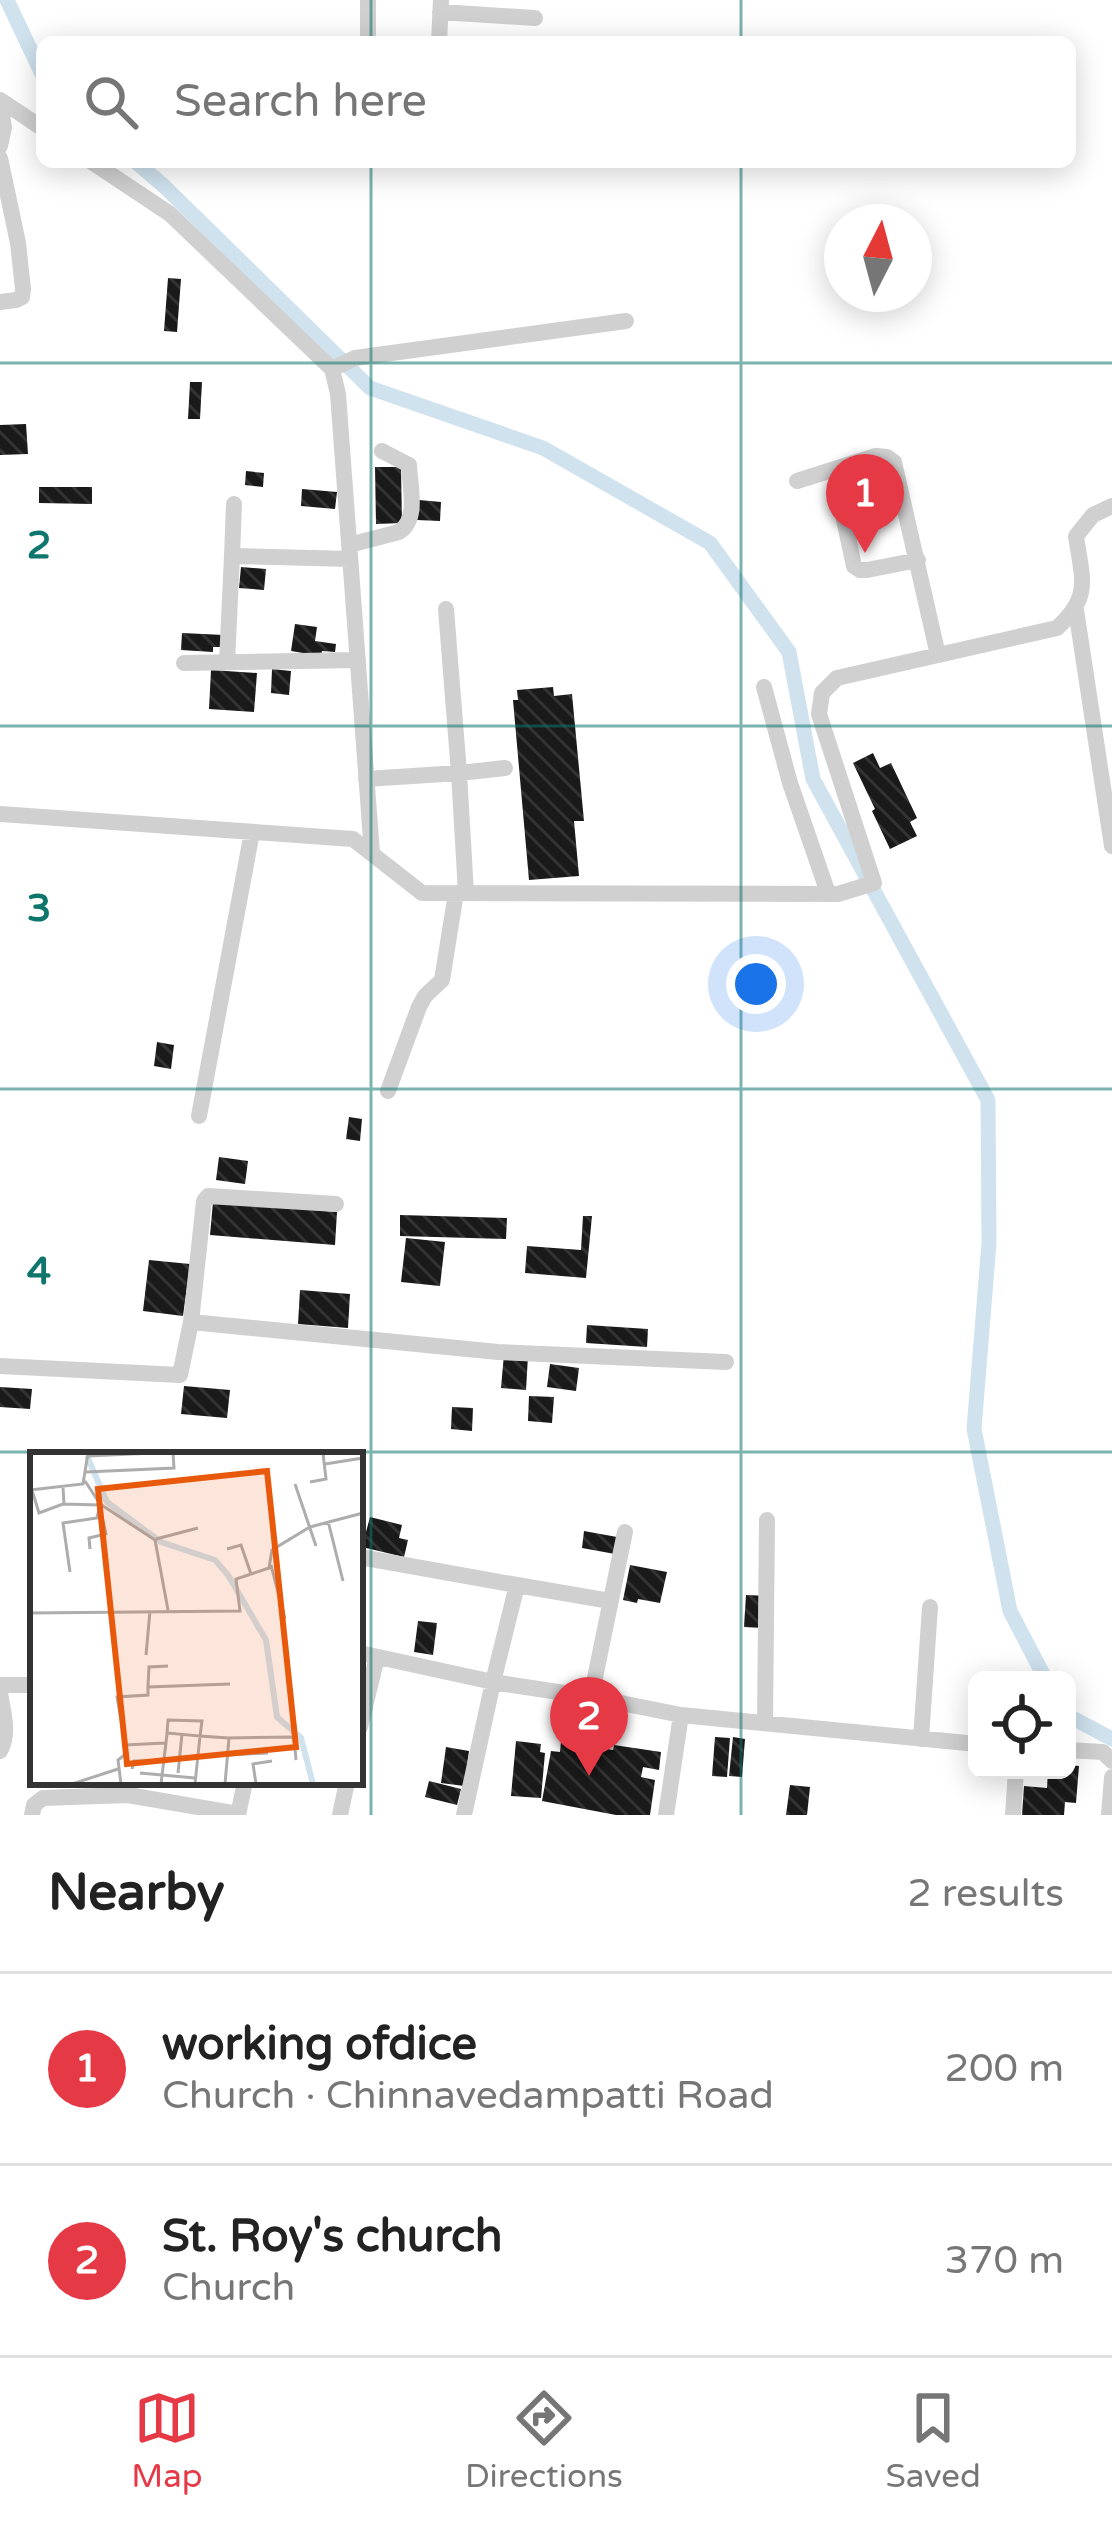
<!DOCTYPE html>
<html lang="en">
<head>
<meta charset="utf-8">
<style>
  :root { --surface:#fff; --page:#f6f6f6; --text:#222; --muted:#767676; --line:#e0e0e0; --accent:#e63946 }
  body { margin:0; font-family:"Varela Round",sans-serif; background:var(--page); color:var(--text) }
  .controls { position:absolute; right:36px; bottom:36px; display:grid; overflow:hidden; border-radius:18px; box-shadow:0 6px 30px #0003 }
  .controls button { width:108px; height:108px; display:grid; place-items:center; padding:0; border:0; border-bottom:3px solid var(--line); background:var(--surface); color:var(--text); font:60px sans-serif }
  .compass { position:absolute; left:824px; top:204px; width:108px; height:108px; border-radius:50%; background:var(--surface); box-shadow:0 6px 30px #0003; rotate:6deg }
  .you { position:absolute; left:756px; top:984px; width:42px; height:42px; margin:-30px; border:9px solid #fff; border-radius:50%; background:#1a73e8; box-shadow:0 0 0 18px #1a73e833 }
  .badge { display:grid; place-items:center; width:78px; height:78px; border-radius:50%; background:var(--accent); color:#fff; font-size:39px; font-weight:700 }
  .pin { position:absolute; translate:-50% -99px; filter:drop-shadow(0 3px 6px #0008) }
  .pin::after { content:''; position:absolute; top:63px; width:42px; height:36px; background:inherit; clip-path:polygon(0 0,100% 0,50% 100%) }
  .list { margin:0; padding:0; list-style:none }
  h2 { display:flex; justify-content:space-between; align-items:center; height:156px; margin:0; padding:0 48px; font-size:51px }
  h2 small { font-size:39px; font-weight:400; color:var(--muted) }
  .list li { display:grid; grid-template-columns:78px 1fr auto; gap:36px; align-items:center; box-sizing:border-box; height:192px; padding:0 48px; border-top:3px solid var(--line) }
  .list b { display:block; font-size:45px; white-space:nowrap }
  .list p { margin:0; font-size:39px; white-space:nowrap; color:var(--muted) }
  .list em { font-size:39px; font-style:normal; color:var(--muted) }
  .icon { flex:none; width:66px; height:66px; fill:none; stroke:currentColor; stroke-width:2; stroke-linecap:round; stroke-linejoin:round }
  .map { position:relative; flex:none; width:1112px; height:1815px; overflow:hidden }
  .search { position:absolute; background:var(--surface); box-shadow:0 6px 30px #0003; left:36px; right:36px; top:36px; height:132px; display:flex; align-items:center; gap:30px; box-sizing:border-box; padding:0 42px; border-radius:18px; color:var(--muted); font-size:45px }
  .sheet { height:540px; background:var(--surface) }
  nav { display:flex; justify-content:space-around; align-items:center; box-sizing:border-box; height:168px; border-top:3px solid var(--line); background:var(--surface); font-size:33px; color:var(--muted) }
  nav a { display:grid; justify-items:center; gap:6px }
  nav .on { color:var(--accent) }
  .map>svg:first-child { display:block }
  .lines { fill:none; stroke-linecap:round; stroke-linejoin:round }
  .canal { stroke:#cfe2ee; stroke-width:15 }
  .building { fill:url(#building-back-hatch) }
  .minor { stroke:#d0d0d0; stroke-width:16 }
  .grid { fill:none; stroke:#0f766e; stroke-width:3; stroke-opacity:0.55 }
  .inset-river { fill:none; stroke:#cfe2ee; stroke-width:6 }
  .inset-road { fill:none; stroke:#adadad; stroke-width:3 }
  .view { fill:#e8590c; fill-opacity:0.15; stroke:#e8590c; stroke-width:6 }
  .inset-edge { fill:none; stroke:#333; stroke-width:6 }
  .grid-label { font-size:39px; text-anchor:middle; font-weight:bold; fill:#0f766e; stroke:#fff; stroke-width:12; stroke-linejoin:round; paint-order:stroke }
</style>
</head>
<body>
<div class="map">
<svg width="1112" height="1815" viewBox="0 0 1112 1815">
  <defs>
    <pattern id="building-back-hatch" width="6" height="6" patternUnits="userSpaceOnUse" patternTransform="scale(3)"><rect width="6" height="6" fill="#1a1a1a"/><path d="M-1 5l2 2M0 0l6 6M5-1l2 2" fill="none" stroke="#333"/></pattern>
  </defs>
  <rect width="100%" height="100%" fill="#fff"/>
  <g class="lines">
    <!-- canal -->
    <path class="canal" d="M 7,0 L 42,74
      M 136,162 L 165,187 L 370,388 L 543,448 L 710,543 L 789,652 L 813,779 L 988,1100 L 989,1243 L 974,1429 L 1010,1611 L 1046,1680
      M 1067,1715 L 1112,1739"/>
  </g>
  <!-- building -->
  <path class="building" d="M 168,278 L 181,279 L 177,332 L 164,331 Z
    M 190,382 L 202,382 L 200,419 L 188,419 Z
    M 26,424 L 28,454 L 0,455 L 0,425 Z
    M 375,467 L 401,467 L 402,523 L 376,524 Z
    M 246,471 L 264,473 L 263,487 L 245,485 Z
    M 39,487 L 92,487 L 92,504 L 39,503 Z
    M 302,489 L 337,492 L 335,509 L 301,506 Z
    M 419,500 L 441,502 L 440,521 L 417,520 Z
    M 241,567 L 266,569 L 264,590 L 239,588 Z
    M 295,624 L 317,627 L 315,641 L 336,644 L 335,652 L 322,651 L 321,656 L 291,651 Z
    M 182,633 L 224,635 L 224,647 L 213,647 L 213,652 L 181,650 Z
    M 272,669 L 291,671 L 289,695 L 271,693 Z
    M 211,670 L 257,673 L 254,712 L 209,709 Z
    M 553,687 L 554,696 L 572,694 L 584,821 L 574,821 L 579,876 L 529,880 L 513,700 L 518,700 L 517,690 Z
    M 873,753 L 880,768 L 891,763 L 917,818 L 910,822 L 917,836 L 890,849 L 872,811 L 875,809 L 853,763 Z
    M 157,1042 L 174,1045 L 171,1069 L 154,1066 Z
    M 349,1117 L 362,1119 L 360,1141 L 346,1139 Z
    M 219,1157 L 248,1161 L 245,1184 L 216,1180 Z
    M 213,1202 L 337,1212 L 335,1245 L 210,1235 Z
    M 400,1215 L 507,1218 L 506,1239 L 400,1236 Z
    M 583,1216 L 592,1216 L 586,1278 L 525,1273 L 527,1246 L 581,1250 Z
    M 406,1238 L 445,1242 L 440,1286 L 401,1282 Z
    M 149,1260 L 190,1264 L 183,1316 L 143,1311 Z
    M 300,1290 L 350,1294 L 348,1328 L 298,1324 Z
    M 587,1325 L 648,1329 L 647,1347 L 586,1343 Z
    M 504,1354 L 528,1356 L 526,1390 L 501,1388 Z
    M 550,1364 L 579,1368 L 576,1391 L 547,1387 Z
    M 184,1386 L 230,1390 L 227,1418 L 181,1414 Z
    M 0,1387 L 32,1389 L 30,1409 L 0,1407 Z
    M 529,1396 L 554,1397 L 552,1423 L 528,1421 Z
    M 452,1407 L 473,1408 L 472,1431 L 451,1429 Z
    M 370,1517 L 402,1525 L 399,1538 L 408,1540 L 404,1557 L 362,1547 Z
    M 584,1531 L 617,1537 L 615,1554 L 582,1548 Z
    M 630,1565 L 667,1572 L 660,1603 L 638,1599 L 637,1603 L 623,1600 Z
    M 746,1595 L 768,1596 L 765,1628 L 744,1627 Z
    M 418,1621 L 437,1623 L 433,1655 L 414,1652 Z
    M 560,1710 L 585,1713 L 583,1740 L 557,1737 Z
    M 715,1737 L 730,1738 L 727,1777 L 712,1776 Z
    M 733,1737 L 745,1739 L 742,1777 L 729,1776 Z
    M 516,1741 L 541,1744 L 540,1752 L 545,1753 L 541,1798 L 511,1796 Z
    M 561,1741 L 613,1750 L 614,1745 L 661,1752 L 659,1770 L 643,1767 L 641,1777 L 655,1780 L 650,1815 L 616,1815 L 542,1801 L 551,1751 L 560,1752 Z
    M 446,1747 L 469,1751 L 464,1786 L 441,1783 Z
    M 1067,1765 L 1079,1766 L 1076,1803 L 1065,1802 L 1064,1815 L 1022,1815 L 1024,1786 L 1047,1788 L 1048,1770 L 1067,1770 Z
    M 429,1781 L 461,1789 L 457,1805 L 425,1797 Z
    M 790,1785 L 810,1787 L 807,1815 L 786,1815 Z"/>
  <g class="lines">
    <!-- minor -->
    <path class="minor" d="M 368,0 L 368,42
      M 440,12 L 535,18
      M 439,42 L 441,0
      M 0,100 L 42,128
      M 0,104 L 4,127 L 0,146
      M 0,158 L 18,243 L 23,289 L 22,297 L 16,300 L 0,302
      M 92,162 L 170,214 L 332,369 L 338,394 L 372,853
      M 332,369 L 355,358 L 626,321
      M 797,481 L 876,456 L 887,457 L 894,462 L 938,655
      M 840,501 L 854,566 L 860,570 L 867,570 L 918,560
      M 349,545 L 399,532 C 419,519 410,488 409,465 L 382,451
      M 232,556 L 234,504
      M 446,609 L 459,773 L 505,768
      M 1076,610 L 1112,846
      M 227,662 L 232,556 L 350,559
      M 184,663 L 358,660
      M 764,687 L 790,783 L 828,893
      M 366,779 L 459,773 L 466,893
      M 0,814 L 353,839 L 422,893 L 838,894 L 874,883 L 819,714 L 822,693 L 837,678 L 1057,628 C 1092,596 1082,579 1076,536 L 1093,515 L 1112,506
      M 388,1091 L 419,1007 L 425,996 L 442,980 L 456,893
      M 199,1116 L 252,832
      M 191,1322 L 204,1201 L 208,1196 L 336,1204
      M 0,1366 L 180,1375 L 191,1322 L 498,1352 L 726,1362
      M 360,1557 L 517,1585 L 493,1682 L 591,1697 L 681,1715
      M 517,1585 L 610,1601
      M 360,1653 L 493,1682 L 464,1815
      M 0,1685 L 33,1685
      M 0,1693 C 3,1712 10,1733 0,1751
      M 591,1697 L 625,1532
      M 765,1723 L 767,1520
      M 360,1727 L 377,1657
      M 921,1739 L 930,1607
      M 1067,1750 L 1103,1752 L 1112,1761
      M 32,1815 L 34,1805 L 43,1798 L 128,1795 L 238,1814
      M 238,1815 L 245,1782
      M 340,1815 L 347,1782
      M 666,1815 L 681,1715 L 977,1744
      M 1013,1815 L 1016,1770
      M 1109,1815 L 1112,1777"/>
  </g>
  <!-- grid -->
  <path class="grid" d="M 371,0 L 371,42M 741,0 L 741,42M 371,162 L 371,1815M 741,162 L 741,1815M 0,363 L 1112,363M 0,726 L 1112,726M 0,1089 L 1112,1089M 0,1452 L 1112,1452"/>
  <!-- overview -->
  <g transform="translate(30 1452)">
    <rect width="333" height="333" fill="#fff"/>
    <path class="inset-river" d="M 57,4 L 77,50 L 131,90 L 185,108 L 198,123 L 236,188 L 247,265 L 271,286 L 283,332"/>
    <path class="inset-road" d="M 58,4 L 123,1M 295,12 L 333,6M 56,20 L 144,16 L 143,1M 55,29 L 70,52 L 125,88 L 138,158M 280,30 L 296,27 L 293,1M 265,32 L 286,94M 33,35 L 34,52 L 70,53M 0,38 L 53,32 L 58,1M 2,38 L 9,61 L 33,52M 298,69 L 313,129M 126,87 L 168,76M 60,97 L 59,86 L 76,82 L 71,60M 197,97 L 211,93 L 221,122M 241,113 L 255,167M 40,120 L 33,71 L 67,66 L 70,52M 0,161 L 210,159 L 206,127 L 239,116 L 242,98 L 280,75 L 333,61M 116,203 L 120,159M 118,234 L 119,215 L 138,214M 95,293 L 135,291M 198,303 L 238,301M 102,317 L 104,309 L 133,309M 110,321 L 165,326M 148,321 L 152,282M 42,332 L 88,317M 91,332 L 88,308 L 97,301 L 87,245 L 118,243 L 118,235 L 200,232M 131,332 L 137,282M 165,332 L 170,284 L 137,281 L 138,268 L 172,269 L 170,284 L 199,286M 195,332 L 199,286 L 264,285 L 266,308M 226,332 L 223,312 L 242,309"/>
    <path class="view" d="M 237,19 L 266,295 L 97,312 L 68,37 Z"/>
    <rect width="333" height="333" class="inset-edge"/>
  </g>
  <g class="grid-label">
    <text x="39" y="558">2</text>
    <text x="39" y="921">3</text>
    <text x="39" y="1284">4</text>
  </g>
</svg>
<div class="controls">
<button><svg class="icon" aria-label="locate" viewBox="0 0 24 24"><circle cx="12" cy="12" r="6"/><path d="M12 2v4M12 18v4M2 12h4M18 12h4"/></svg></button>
</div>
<svg class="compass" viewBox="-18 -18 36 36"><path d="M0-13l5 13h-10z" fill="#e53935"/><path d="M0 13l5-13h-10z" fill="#767676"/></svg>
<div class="you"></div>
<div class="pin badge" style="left:865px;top:553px">1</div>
<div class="pin badge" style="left:589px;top:1776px">2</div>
<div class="search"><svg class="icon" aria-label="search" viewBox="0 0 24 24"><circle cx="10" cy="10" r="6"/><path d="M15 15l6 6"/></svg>Search here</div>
</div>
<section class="sheet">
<h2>Nearby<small>2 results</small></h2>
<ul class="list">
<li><span class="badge">1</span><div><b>working ofdice</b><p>Church · Chinnavedampatti Road</p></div><em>200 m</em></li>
<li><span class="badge">2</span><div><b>St. Roy's church</b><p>Church</p></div><em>370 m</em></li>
</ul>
</section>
<nav>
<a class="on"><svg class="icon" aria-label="map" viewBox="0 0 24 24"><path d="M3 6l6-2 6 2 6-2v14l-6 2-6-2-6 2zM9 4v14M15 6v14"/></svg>Map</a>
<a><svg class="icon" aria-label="directions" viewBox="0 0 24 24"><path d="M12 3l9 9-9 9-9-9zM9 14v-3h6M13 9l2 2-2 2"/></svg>Directions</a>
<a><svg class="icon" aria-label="saved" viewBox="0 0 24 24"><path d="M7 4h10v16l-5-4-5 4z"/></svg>Saved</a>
</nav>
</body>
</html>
